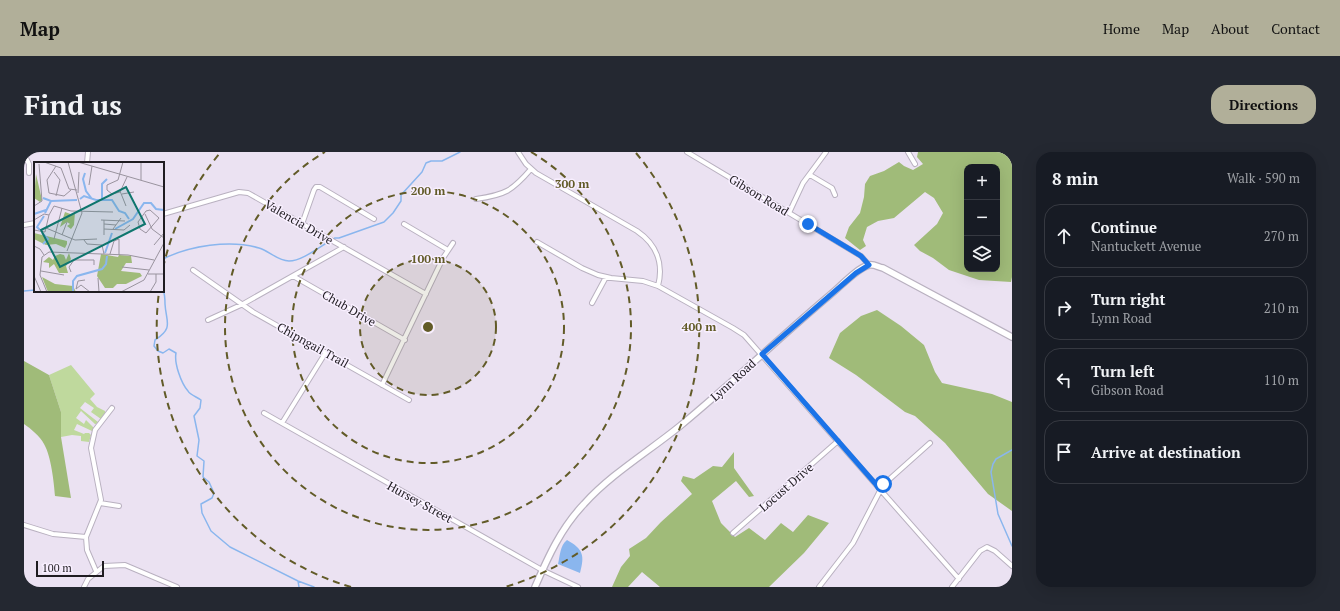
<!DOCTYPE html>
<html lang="en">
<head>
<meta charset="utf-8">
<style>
  :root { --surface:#171b24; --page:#242831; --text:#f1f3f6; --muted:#9ea1a6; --line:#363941; --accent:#b1af99 }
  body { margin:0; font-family:"PT Serif",serif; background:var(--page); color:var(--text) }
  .controls { position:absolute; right:12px; top:12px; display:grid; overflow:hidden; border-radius:8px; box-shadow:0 4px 16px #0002 }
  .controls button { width:36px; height:36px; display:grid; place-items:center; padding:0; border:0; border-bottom:1px solid var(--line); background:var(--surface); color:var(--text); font:20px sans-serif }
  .scale { position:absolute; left:12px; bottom:10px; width:68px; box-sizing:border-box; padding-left:4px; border:2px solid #1f1c21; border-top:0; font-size:11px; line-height:14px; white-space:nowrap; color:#1f1c21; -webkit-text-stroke:3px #f8efff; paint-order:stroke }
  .stop { position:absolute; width:12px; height:12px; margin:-9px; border:3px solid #1a73e8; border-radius:50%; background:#fff }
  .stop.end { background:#1a73e8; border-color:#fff; box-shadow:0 1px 4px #0008 }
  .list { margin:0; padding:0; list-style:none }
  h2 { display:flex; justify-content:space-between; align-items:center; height:52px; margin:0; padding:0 16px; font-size:17px }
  h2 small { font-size:13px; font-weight:400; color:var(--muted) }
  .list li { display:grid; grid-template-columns:26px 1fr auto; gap:12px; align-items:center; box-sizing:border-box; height:64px; margin:0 8px 8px; padding:0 8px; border:1px solid var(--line); border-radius:16px }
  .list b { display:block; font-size:15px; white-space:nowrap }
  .list p { margin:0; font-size:13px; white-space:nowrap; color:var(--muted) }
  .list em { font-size:13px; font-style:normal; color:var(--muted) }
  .icon { flex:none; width:22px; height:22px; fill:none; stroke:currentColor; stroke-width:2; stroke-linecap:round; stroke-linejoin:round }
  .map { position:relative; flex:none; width:988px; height:435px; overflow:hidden; border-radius:16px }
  header { display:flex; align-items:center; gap:24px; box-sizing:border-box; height:56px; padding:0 20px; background:var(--accent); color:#111 }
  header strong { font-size:19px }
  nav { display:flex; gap:22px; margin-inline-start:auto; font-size:14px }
  .intro { display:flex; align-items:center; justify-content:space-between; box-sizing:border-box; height:96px; padding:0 24px }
  h1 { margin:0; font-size:28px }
  .button { padding:10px 18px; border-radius:16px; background:var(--accent); color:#111; font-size:14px; font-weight:700 }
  main { display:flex; gap:24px; padding:0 24px }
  aside { flex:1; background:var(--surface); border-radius:16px; box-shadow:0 4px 16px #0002 }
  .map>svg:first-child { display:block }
  .green { fill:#bfd99d }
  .forest { fill:#a0bb79; fill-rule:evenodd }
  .water { fill:#8ab6ee }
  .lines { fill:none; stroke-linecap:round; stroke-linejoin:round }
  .stream { stroke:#8ab6ee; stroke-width:1.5 }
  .minor-casing { stroke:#b9b1c0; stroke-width:6 }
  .tertiary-casing { stroke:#b9b1c0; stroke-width:8 }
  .minor { stroke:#fff; stroke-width:4 }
  .tertiary { stroke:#fff; stroke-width:5.5 }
  .route { stroke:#1a73e8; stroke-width:5 }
  .ring { fill:none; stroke:#625b28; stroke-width:2; stroke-dasharray:7 5 }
  .labels { text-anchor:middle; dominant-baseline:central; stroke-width:3; stroke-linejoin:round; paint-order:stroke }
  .street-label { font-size:12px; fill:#1f1c21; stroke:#f8efff }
  .inset-river { fill:none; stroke:#8ab6ee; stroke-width:2 }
  .inset-road { fill:none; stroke:#99939e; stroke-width:1 }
  .view { fill:#0f766e; fill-opacity:0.15; stroke:#0f766e; stroke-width:2 }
  .inset-edge { fill:none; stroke:#1f1c21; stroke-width:2 }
  .centre { fill:#625b28; stroke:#f8efff; stroke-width:2 }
  .ring-label { font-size:12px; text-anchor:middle; font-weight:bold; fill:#625b28; stroke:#f8efff; stroke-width:3; stroke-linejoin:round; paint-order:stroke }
</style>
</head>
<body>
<header>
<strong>Map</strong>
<nav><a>Home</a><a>Map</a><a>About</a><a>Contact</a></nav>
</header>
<div class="intro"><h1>Find us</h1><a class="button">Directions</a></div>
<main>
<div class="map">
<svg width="988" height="435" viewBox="0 0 988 435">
  <rect width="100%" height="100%" fill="#ebe2f2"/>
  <!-- green -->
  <path class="green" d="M 47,213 L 71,242 L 66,247 L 73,255 L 81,259 L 81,261 L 77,267 L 67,260 L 70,256 L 61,250 L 56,256 L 74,270 L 72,272 L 71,272 L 57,259 L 52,266 L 60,272 L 62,268 L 70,276 L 68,279 L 53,272 L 50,278 L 60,282 L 61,281 L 65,281 L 67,283 L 65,290 L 57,289 L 57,284 L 48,283 L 37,285 L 37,260 L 25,223 Z"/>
  <!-- forest -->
  <path class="forest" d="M 894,0 L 988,0 L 988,125 L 987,130 L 955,128 L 925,118 L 909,106 L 896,99 L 890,93 L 913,72 L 919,61 L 910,46 L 901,40 L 870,66 L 854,69 L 843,75 L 839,88 L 842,94 L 836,98 L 821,86 L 825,75 L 836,61 L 840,45 L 841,32 L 846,24 L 860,19 L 875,10 L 880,14 L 889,18 L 899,12 L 893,5 ZM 943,15 L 973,15 L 973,117 L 943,117 Z
    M 853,158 L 877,174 L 900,193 L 911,220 L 918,231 L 968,242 L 988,250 L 988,359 L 964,342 L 921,291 L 891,264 L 881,260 L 832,223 L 805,206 L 816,181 L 837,164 Z
    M 0,209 L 25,223 L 37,260 L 37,285 L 47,346 L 31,344 C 30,330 27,304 20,292 C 16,284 7,277 0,272 Z
    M 710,300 L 710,316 L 730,344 L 725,345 L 712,329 L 688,349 L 697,371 L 711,385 L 725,376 L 741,388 L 757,371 L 769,380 L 784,363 L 805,371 L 780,401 L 745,435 L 636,435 L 618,420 L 604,435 L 588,435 L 597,415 L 606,404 L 605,397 L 622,386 L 637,370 L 668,342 L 657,329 L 659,324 L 670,327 L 689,314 L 698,315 Z"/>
  <!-- water -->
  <path class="water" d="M 543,388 C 559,397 561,403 556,421 L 534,412 C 536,404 536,393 543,388 Z"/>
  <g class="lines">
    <!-- stream -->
    <path class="stream" d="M 139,107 C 165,94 206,87 235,96 C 245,99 254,109 265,109 C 279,109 299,92 311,86 L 315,86 L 360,70 L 369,61 L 377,49 L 377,43 L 398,20 L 402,11 L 407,9 L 418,9 L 436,0
      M 139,137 C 141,143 141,146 141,152 C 142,170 150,176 131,188 L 130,194 L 134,199 L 139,201 L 145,197 L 152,201 C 150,211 157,231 164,239 C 166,243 173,245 177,248 L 176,256 L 170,264 L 175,288 L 173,304 L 180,309 L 179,325 L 185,330 L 190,341 L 188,346 L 177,352 L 178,361 L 187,379 L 206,395 L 274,429 L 290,435
      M 0,139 L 11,138
      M 988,298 L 972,307 L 969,312 L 967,320 L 974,362 L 988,394
      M 274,429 L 275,435"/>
    <!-- minor casing -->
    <g class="minor-casing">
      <path id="minor" d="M 494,0 L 502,12 L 512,21 L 613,79 C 632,92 640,111 634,134
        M 663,0 L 837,104 L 845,113
        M 884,0 L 891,12
        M 0,2 L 5,12 L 5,21
        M 63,11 L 64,0
        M 786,23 L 808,36 L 811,43
        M 452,47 C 481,43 488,39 507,17
        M 765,61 L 779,31 L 802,0
        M 139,62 L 215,40 L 224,41 L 402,142
        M 278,72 L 290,38 L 292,35 L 296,35 L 350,67
        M 380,72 L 424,98
        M 0,73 L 11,71
        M 513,90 L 558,116 L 574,123 L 587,126 L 619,129 L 634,134 L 709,176 L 720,183 L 935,427
        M 169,118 L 229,160 L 385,248
        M 269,124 L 381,188
        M 568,151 L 582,125
        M 184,168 L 219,152 L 320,95
        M 358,233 L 419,106 L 429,91
        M 240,261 L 518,418 L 554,435
        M 258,271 L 302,200
        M 76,351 L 95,354
        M 0,373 L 29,382 L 62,385
        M 709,381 L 814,289
        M 72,419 L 63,398 L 62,385 L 77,348 L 67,296 L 71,278 L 88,256
        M 60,435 L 64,427 L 80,414 L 101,413 L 153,435
        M 795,435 L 829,391 L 859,333 L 906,291
        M 928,435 L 956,399 L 963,395 L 971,399 L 988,414"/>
    </g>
    <!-- tertiary casing -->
    <g class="tertiary-casing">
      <path id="tertiary" d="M 511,435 C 524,405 537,376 560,352 C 587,322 624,300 656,274 C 707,232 755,186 806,143 C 816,135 833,116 845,113 C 850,112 854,115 859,116 L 988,185"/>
    </g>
    <!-- minor -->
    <use href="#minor" class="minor"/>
    <!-- tertiary -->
    <use href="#tertiary" class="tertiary"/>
  </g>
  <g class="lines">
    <!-- route -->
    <path class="route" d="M 784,72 L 837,104 L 845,113 L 832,121 L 738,202 L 856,337 L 859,332"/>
  </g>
  <!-- distance rings -->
  <circle cx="404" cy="175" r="68" fill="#625b28" fill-opacity=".12"/>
  <g class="ring">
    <circle cx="404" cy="175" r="68"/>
    <circle cx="404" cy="175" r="136"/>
    <path d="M507 0A203 203 0 1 1 301 0"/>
    <path d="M327 435A271 271 0 0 1 135 140M139 116A271 271 0 0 1 196 1M612 1A271 271 0 0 1 481 435"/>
  </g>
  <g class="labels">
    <!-- street labels -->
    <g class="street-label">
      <text transform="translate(735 43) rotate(31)">Gibson Road</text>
      <text transform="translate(275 70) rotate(30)">Valencia Drive</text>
      <text transform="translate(325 156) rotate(30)">Chub Drive</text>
      <text transform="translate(289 193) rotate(29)">Chipngail Trail</text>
      <text transform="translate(709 228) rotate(-42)">Lynn Road</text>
      <text transform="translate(762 335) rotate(-41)">Locust Drive</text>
      <text transform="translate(396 350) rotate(29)">Hursey Street</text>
    </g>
  </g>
  <!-- overview -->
  <g transform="translate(10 10)">
    <rect width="130" height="130" fill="#ebe2f2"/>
    <path d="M 2,12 L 8,38 L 6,40 L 0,36 ZM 31,50 L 39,53 L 41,50 L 40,63 L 37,67 L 33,64 L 36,62 L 33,60 L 26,65 ZM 0,71 L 33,79 L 33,82 L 31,86 L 22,82 L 12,83 L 0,77 ZM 35,91 L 37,97 L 32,104 L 34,111 L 25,111 L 20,102 L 15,106 L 15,101 L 9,100 L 15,95 L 19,98 L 21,94 L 26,92 L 30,93 L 32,98 ZM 67,92 L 84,95 L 85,93 L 97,94 L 98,101 L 92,101 L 87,109 L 106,111 L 108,114 L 92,122 L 83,122 L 79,126 L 71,126 L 63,114 ZM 8,115 L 21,122 L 39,124 L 42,130 L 14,130 Z" fill="#a0bb79"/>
    <path class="inset-river" d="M 51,11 L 49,17 L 52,29 L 58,37M 9,36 L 17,39 L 43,38M 46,37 L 50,34 L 62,38 L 78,38 L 85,49 L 91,51 L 95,57M 68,37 L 68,22 L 73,17M 11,51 L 17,39M 0,52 L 12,48M 81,67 L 99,57 L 110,41 L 117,41 L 122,47 L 130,48M 6,68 L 3,65 L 10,54M 8,71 L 14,77 L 9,82M 71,91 L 78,71M 39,130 L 39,119 L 43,114 L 68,107 L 72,102 L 73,94"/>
    <path class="inset-road" d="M 10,0 L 27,6 L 35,27 L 43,28M 44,0 L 130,25M 89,0 L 84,18 L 73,23 L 73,28 L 78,32 L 86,30 L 93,15M 22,4 L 13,18 L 15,31 L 30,34 L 37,28M 20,10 L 26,18 L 22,34M 107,18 L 107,0M 55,23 L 58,4M 86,29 L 92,44M 44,31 L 45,10M 88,32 L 100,30M 0,44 L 8,39 L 5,2M 116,48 L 125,56 L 112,71 L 106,67 L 104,60 L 112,49 ZM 111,52 L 118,67 L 130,76M 0,58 L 10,52 L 15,53M 67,58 L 91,59M 70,58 L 70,73M 70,62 L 82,63M 12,66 L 41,78 L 63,77M 70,67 L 90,68 L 96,63M 79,67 L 87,56M 0,68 L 11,70 L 15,53 L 20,44 L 37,49 L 79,50M 28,73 L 33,60M 20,77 L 28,46M 50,78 L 53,82 L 68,83 L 70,92M 120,83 L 130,71M 0,84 L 6,87 L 10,93M 33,89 L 48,51 L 34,0M 76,92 L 80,79 L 85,77 L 85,93M 88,105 L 115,108M 7,109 L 30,113M 37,110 L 35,105 L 40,98 L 60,98 L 60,103M 114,112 L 130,112M 0,114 L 7,130M 64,116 L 65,130M 51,118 L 44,119 L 42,127 L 47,123 L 56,130M 13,130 L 6,113 L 8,95 L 15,90 L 94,93 L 120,98M 87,130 L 110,118 L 130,81M 101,130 L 117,130M 116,130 L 122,120 L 122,112"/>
    <path class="view" d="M 92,25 L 111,62 L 26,105 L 7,68 Z"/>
    <rect width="130" height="130" class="inset-edge"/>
  </g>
  <circle cx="404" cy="175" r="6" class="centre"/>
  <g class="ring-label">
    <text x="548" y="36">300 m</text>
    <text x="404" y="43">200 m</text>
    <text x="404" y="111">100 m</text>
    <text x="675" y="179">400 m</text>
  </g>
</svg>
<div class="controls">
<button>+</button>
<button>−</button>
<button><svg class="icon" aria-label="layers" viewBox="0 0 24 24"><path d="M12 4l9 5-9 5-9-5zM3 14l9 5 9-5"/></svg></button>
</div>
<div class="scale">100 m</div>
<div class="stop" style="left:859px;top:332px"></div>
<div class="stop end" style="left:784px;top:72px"></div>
</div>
<aside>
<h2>8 min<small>Walk · 590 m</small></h2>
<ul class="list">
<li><svg class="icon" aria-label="ahead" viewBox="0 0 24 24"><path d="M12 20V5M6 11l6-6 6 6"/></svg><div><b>Continue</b><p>Nantuckett Avenue</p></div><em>270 m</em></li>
<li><svg class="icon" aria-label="right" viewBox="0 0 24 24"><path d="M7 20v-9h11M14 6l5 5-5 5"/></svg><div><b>Turn right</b><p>Lynn Road</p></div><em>210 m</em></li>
<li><svg class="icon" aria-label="left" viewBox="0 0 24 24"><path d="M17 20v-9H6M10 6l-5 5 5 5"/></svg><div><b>Turn left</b><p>Gibson Road</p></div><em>110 m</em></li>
<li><svg class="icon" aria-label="arrive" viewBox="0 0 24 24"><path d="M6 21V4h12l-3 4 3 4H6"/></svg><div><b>Arrive at destination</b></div></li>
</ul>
</aside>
</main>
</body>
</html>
